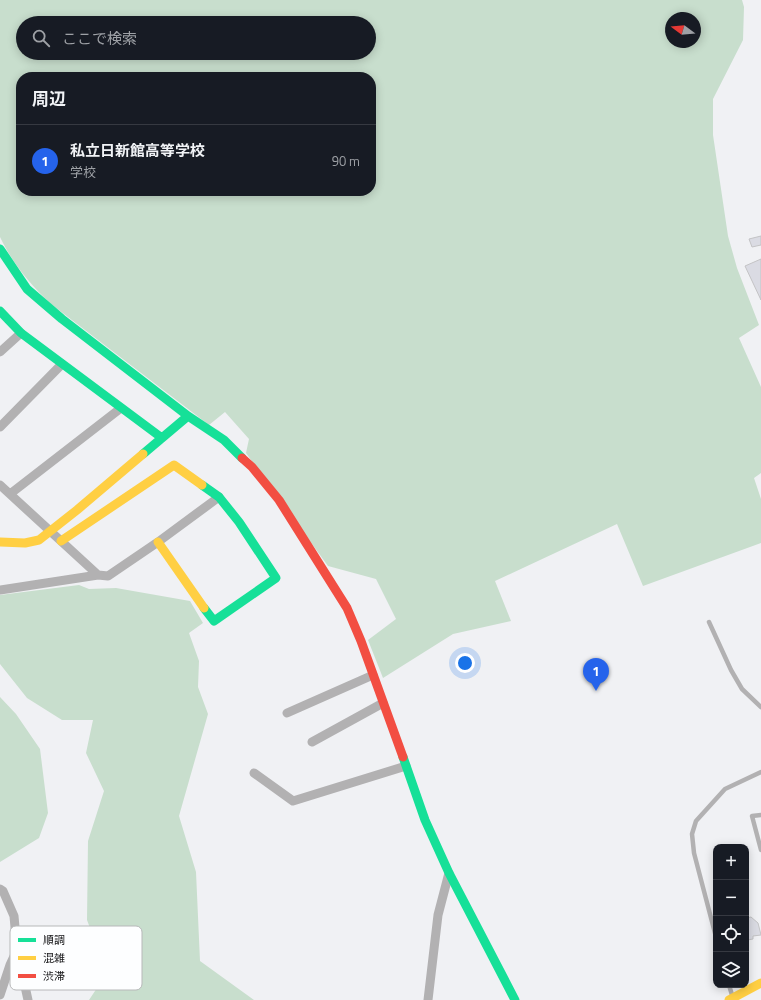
<!DOCTYPE html>
<html lang="ja">
<head>
<meta charset="utf-8">
<style>
  :root { --surface:#171b24; --page:#20242c; --text:#f1f3f6; --muted:#9ea1a6; --line:#363941; --accent:#2563eb }
  body { margin:0; font-family:"Titillium Web","Noto Sans JP",sans-serif; background:var(--page); color:var(--text) }
  .controls { position:absolute; right:12px; bottom:12px; display:grid; overflow:hidden; border-radius:8px; box-shadow:0 2px 10px #0003 }
  .controls button { width:36px; height:36px; display:grid; place-items:center; padding:0; border:0; border-bottom:1px solid var(--line); background:var(--surface); color:var(--text); font:20px sans-serif }
  .compass { position:absolute; left:665px; top:12px; width:36px; height:36px; border-radius:50%; background:var(--surface); box-shadow:0 2px 10px #0003; rotate:286deg }
  .you { position:absolute; left:465px; top:663px; width:14px; height:14px; margin:-10px; border:3px solid #fff; border-radius:50%; background:#1a73e8; box-shadow:0 0 0 6px #1a73e833 }
  .badge { display:grid; place-items:center; width:26px; height:26px; border-radius:50%; background:var(--accent); color:#fff; font-size:13px; font-weight:700 }
  .pin { position:absolute; translate:-50% -33px; filter:drop-shadow(0 1px 2px #0008) }
  .pin::after { content:''; position:absolute; top:21px; width:14px; height:12px; background:inherit; clip-path:polygon(0 0,100% 0,50% 100%) }
  .list { margin:0; padding:0; list-style:none }
  h2 { display:flex; justify-content:space-between; align-items:center; height:52px; margin:0; padding:0 16px; font-size:17px }
  h2 small { font-size:13px; font-weight:400; color:var(--muted) }
  .list li { display:grid; grid-template-columns:26px 1fr auto; gap:12px; align-items:center; box-sizing:border-box; height:72px; padding:0 16px; border-top:1px solid var(--line) }
  .list b { display:block; font-size:15px; white-space:nowrap }
  .list p { margin:0; font-size:13px; white-space:nowrap; color:var(--muted) }
  .list em { font-size:13px; font-style:normal; color:var(--muted) }
  .icon { flex:none; width:22px; height:22px; fill:none; stroke:currentColor; stroke-width:2; stroke-linecap:round; stroke-linejoin:round }
  .map { position:relative; flex:none; width:761px; height:1000px; overflow:hidden }
  .search { position:absolute; background:var(--surface); box-shadow:0 2px 10px #0003; left:16px; top:16px; width:360px; height:44px; display:flex; align-items:center; gap:10px; box-sizing:border-box; padding:0 14px; border-radius:22px; color:var(--muted); font-size:15px }
  .panel { position:absolute; background:var(--surface); box-shadow:0 2px 10px #0003; left:16px; top:72px; width:360px; height:124px; border-radius:16px }
  .map>svg:first-child { display:block }
  .forest { fill:#c8decd; fill-rule:evenodd }
  .building { fill:#dadbe3; stroke:#c3c3c5 }
  .lines { fill:none; stroke-linecap:round; stroke-linejoin:round }
  .lane { stroke:#b2b1b2; stroke-width:4.5 }
  .street { stroke:#b2b1b2; stroke-width:9 }
  .fast { stroke:#16e098; stroke-width:9 }
  .slow { stroke:#ffcf43; stroke-width:9 }
  .jam { stroke:#f24e42; stroke-width:9 }
  .key { fill:#fdfeff; stroke:#b7b8b9; stroke-width:1 }
  .key-label { font-size:11px; fill:#131315 }
</style>
</head>
<body>
<div class="map">
<svg width="761" height="1000" viewBox="0 0 761 1000">
  <rect width="100%" height="100%" fill="#f0f1f4"/>
  <!-- forest -->
  <path class="forest" d="M 0,0 L 742,0 L 744,7 L 743,40 L 713,99 L 713,135 L 728,236 L 737,268 L 759,325 L 739,338 L 761,387 L 761,473 L 754,478 L 761,499 L 761,543 L 643,586 L 617,524 L 495,581 L 511,621 L 453,634 L 383,678 L 368,640 L 396,619 L 376,579 L 328,566 L 246,453 L 249,439 L 225,412 L 209,425 L 51,304 C 29,283 13,264 0,237 ZM 671,18 L 695,18 L 695,42 L 671,42 ZM 23,23 L 369,23 L 369,53 L 23,53 ZM 21,77 L 371,77 L 371,191 L 21,191 Z
    M 79,585 L 89,589 L 116,588 L 190,601 L 203,623 L 189,633 L 199,661 L 198,687 L 208,714 L 179,816 L 196,872 L 200,961 L 254,1000 L 89,1000 L 107,973 L 87,920 L 88,841 L 104,791 L 86,753 L 93,720 L 62,720 L 27,698 L 0,664 L 0,595 Z
    M 0,697 L 16,714 L 40,749 L 48,813 L 39,838 L 0,862 Z"/>
  <!-- building -->
  <path class="building" d="M 761,236 L 761,245 L 752,247 L 749,239 Z
    M 761,259 L 761,300 L 745,266 Z
    M 751,917 L 758,923 L 761,935 L 753,936 L 753,939 L 747,940 L 746,918 Z"/>
  <g class="lines">
    <!-- lane -->
    <path class="lane" d="M 709,622 L 731,670 L 742,689 L 761,707
      M 761,815 L 752,816 L 761,850
      M 716,937 L 694,853 L 692,834 L 696,821 L 725,789 L 761,772
      M 729,985 L 732,995"/>
    <!-- street -->
    <path class="street" d="M 0,352 L 21,333
      M 0,427 L 62,364
      M 0,485 L 98,575
      M 10,494 L 121,408
      M 0,590 L 98,575 L 108,576 L 158,542 L 219,497
      M 287,713 L 373,675
      M 312,742 L 383,703
      M 254,773 L 293,801 L 406,766
      M 0,889 L 3,891 L 14,916 L 17,950 L 28,1000
      M 0,995 L 10,965 L 17,950
      M 428,1000 L 438,915 L 449,873"/>
    <!-- fast -->
    <path class="fast" d="M 0,249 L 27,289 L 62,319 L 188,416 L 224,440 L 242,458
      M 0,311 L 21,333 L 162,438
      M 143,454 L 188,416
      M 202,485 L 219,497 L 239,522 L 276,578 L 214,621 L 204,608
      M 403,757 L 425,820 L 449,873 L 515,1000"/>
    <!-- slow -->
    <path class="slow" d="M 61,541 L 174,465 L 202,485
      M 0,542 L 25,543 L 39,540 L 77,510 L 143,454
      M 158,542 L 204,608
      M 729,1000 L 761,983"/>
    <!-- jam -->
    <path class="jam" d="M 242,458 L 252,467 L 279,500 L 347,608 L 361,641 L 403,757"/>
  </g>
  <!-- legend -->
  <rect x="10" y="926" width="132" height="64" rx="6" class="key"/>
  <rect x="18" y="938" width="18" height="4" fill="#16e098"/>
  <rect x="18" y="956" width="18" height="4" fill="#ffcf43"/>
  <rect x="18" y="974" width="18" height="4" fill="#f24e42"/>
  <g class="key-label">
    <text x="43" y="944">順調</text>
    <text x="43" y="962">混雑</text>
    <text x="43" y="980">渋滞</text>
  </g>
</svg>
<div class="controls">
<button>+</button>
<button>−</button>
<button><svg class="icon" aria-label="locate" viewBox="0 0 24 24"><circle cx="12" cy="12" r="6"/><path d="M12 2v4M12 18v4M2 12h4M18 12h4"/></svg></button>
<button><svg class="icon" aria-label="layers" viewBox="0 0 24 24"><path d="M12 4l9 5-9 5-9-5zM3 14l9 5 9-5"/></svg></button>
</div>
<svg class="compass" viewBox="-18 -18 36 36"><path d="M0-13l5 13h-10z" fill="#e53935"/><path d="M0 13l5-13h-10z" fill="#9ea1a6"/></svg>
<div class="you"></div>
<div class="pin badge" style="left:596px;top:691px">1</div>
<div class="search"><svg class="icon" aria-label="search" viewBox="0 0 24 24"><circle cx="10" cy="10" r="6"/><path d="M15 15l6 6"/></svg>ここで検索</div>
<section class="panel">
<h2>周辺<small></small></h2>
<ul class="list">
<li><span class="badge">1</span><div><b>私立日新館高等学校</b><p>学校</p></div><em>90 m</em></li>
</ul>
</section>
</div>
</body>
</html>
